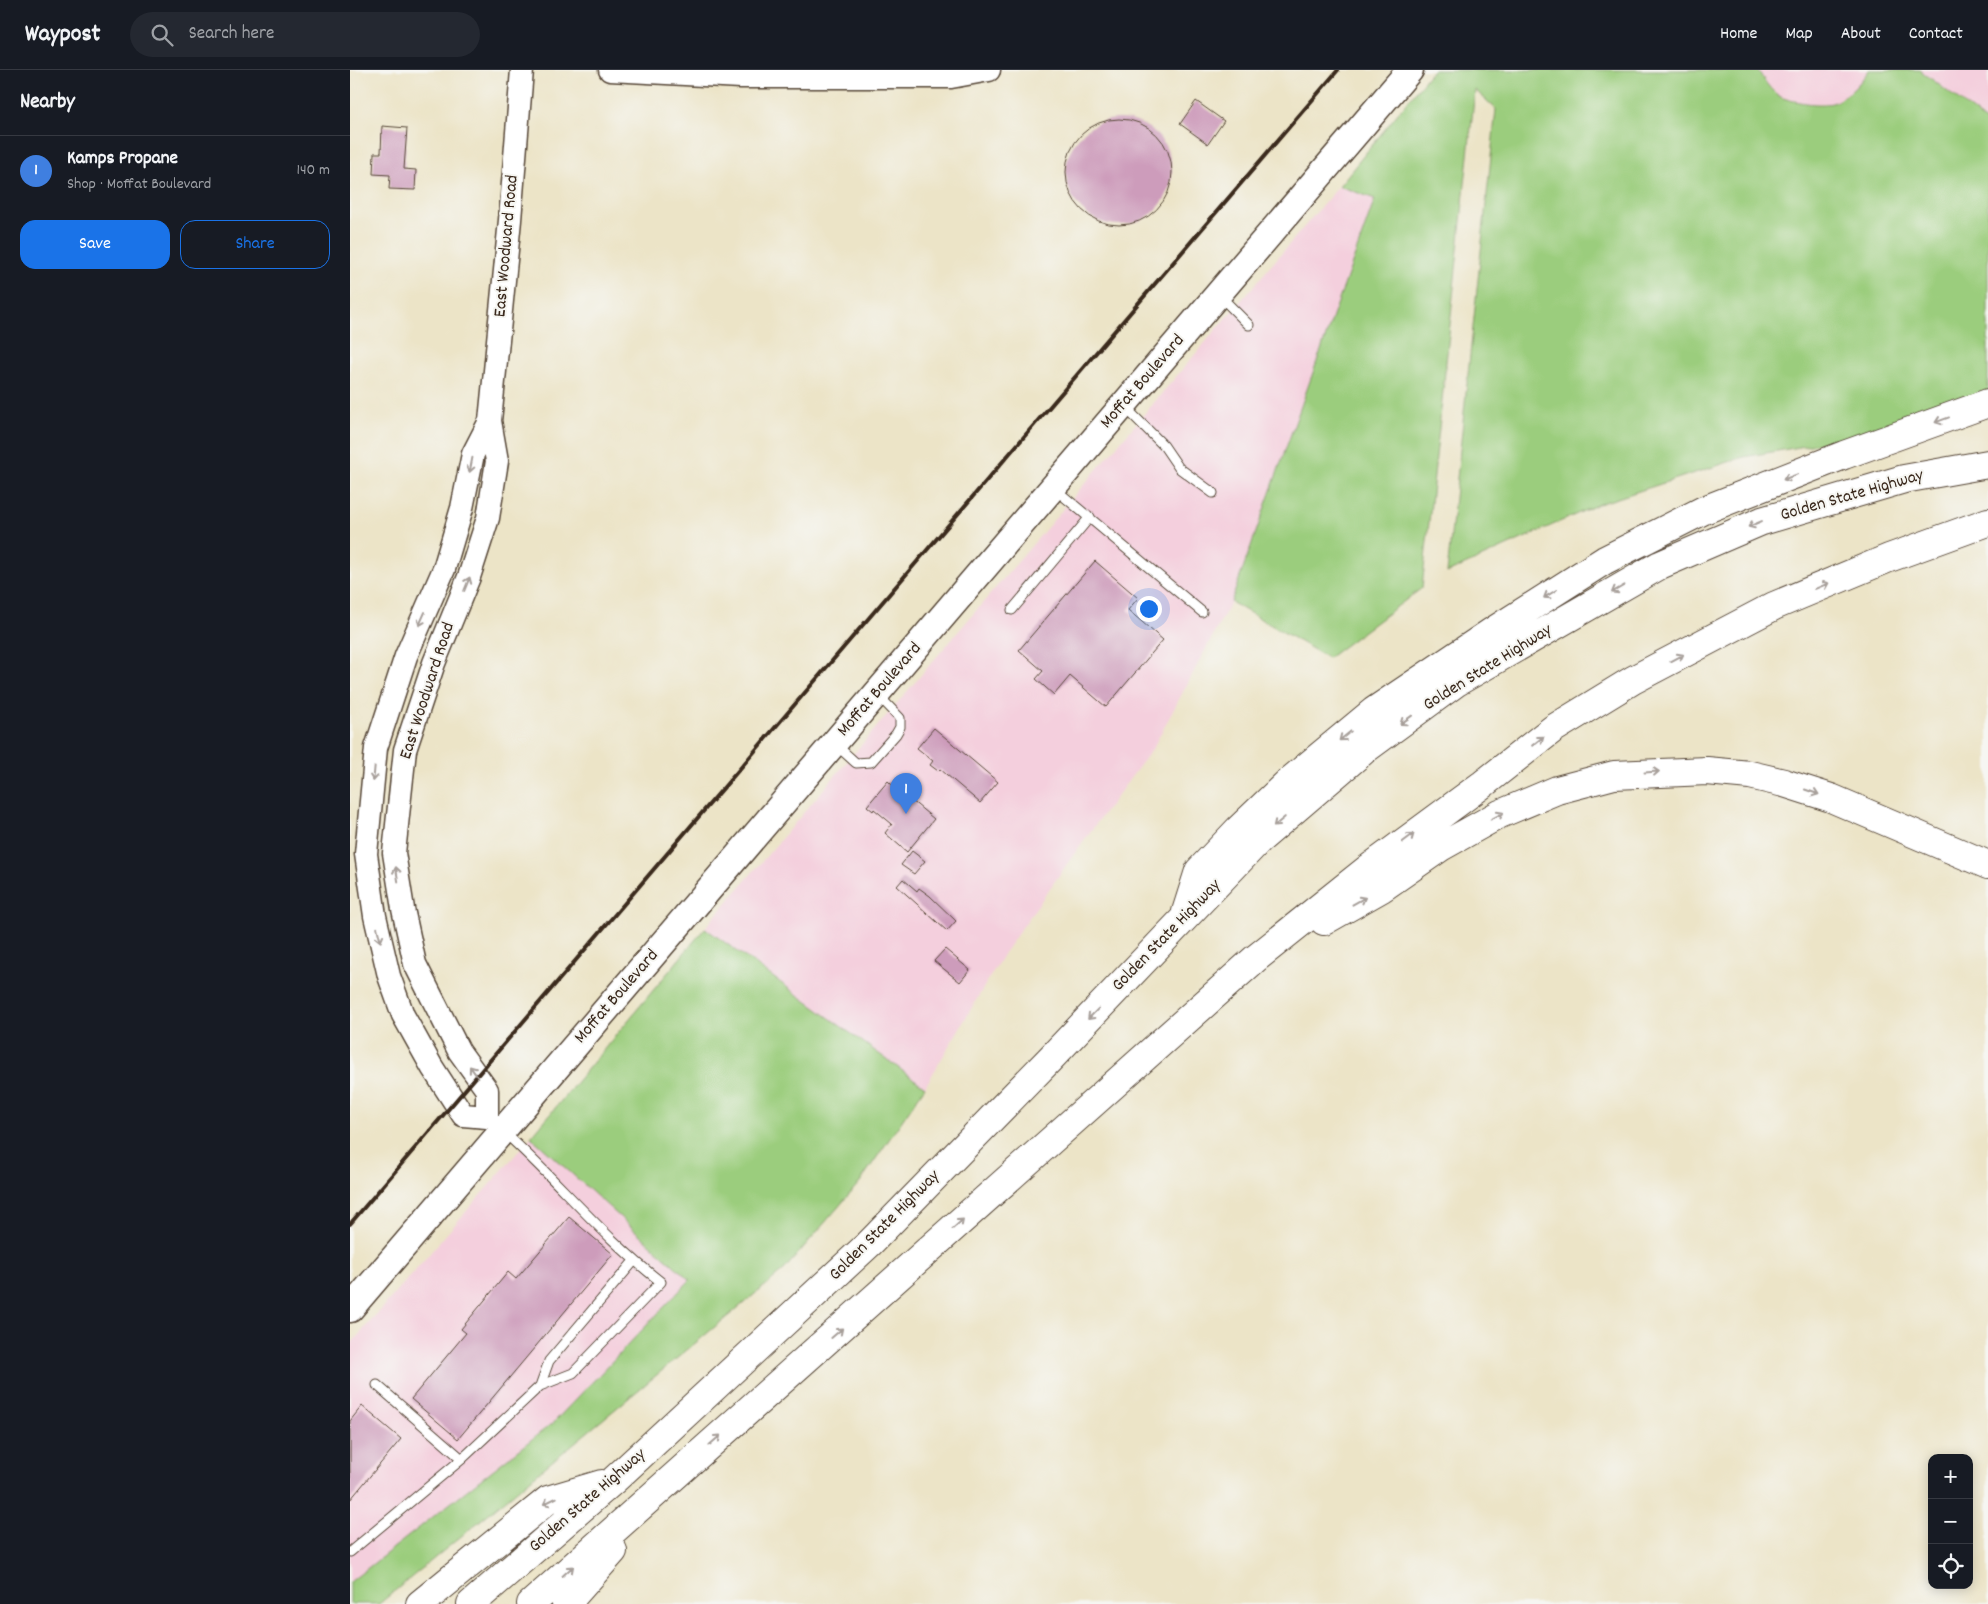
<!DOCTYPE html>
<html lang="en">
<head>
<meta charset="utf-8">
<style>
  :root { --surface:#171b24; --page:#242831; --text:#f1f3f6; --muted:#9ea1a6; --line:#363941; --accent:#1a73e8 }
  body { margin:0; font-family:Dekko,sans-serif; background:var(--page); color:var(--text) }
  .controls { position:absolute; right:15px; bottom:15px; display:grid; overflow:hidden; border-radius:10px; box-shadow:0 2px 12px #0003 }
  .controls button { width:45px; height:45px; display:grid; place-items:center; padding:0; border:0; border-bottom:1px solid var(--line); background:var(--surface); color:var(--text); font:25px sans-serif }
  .you { position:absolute; left:798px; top:538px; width:18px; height:18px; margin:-12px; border:4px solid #fff; border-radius:50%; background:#1a73e8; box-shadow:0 0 0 8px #1a73e833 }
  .badge { display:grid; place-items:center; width:32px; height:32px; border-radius:50%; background:var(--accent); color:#fff; font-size:16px; font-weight:700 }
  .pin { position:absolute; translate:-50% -41px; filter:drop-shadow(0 1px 2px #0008) }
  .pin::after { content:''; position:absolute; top:26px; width:18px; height:15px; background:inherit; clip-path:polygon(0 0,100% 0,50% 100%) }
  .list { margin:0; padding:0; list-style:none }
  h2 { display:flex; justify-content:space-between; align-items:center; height:65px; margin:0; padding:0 20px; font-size:21px }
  h2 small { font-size:16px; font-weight:400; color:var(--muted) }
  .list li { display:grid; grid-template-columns:32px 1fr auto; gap:15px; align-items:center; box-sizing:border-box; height:70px; padding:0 20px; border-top:1px solid var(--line) }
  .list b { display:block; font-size:19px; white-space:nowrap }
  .list p { margin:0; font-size:16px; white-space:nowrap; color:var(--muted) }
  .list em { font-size:16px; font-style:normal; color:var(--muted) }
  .actions { display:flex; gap:10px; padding:15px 20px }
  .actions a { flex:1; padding:11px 0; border:1px solid var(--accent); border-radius:15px; text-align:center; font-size:18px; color:var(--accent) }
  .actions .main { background:var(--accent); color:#fff }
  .icon { flex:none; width:28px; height:28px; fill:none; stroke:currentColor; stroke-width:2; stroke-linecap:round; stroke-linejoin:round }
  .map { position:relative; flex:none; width:1638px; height:1534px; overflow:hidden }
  header { display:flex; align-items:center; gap:30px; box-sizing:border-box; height:70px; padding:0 25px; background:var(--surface); border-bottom:1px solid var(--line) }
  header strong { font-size:24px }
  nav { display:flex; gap:28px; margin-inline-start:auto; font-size:18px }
  .search { width:350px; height:45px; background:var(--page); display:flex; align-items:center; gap:12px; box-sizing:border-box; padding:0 18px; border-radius:28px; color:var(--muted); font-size:19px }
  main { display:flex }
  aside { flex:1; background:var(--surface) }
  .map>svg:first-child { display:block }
  .built { fill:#f4cfdd }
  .green { fill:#9bcd7d; stroke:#6b7c4e }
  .building { fill:#cd9cbb }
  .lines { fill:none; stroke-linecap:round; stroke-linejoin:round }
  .service-casing { stroke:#564637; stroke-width:11 }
  .tertiary-casing { stroke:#564637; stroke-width:25 }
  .secondary-casing { stroke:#564637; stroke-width:29 }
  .motorway-casing { stroke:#564637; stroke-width:30 }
  .service { stroke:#fff; stroke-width:9 }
  .tertiary { stroke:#fff; stroke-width:22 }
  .secondary { stroke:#fff; stroke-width:26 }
  .motorway { stroke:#fff; stroke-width:28 }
  .rail { stroke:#3b2a1e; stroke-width:4 }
  .oneway { stroke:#a79f9a }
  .labels { text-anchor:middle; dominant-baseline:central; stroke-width:4; stroke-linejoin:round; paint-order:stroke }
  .street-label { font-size:18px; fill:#3b2a1e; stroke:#f6f6f2 }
</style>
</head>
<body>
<header>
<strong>Waypost</strong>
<div class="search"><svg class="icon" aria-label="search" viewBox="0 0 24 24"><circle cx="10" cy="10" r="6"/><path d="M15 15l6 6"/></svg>Search here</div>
<nav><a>Home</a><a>Map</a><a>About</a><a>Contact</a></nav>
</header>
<main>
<aside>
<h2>Nearby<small></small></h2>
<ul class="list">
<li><span class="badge" style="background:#3f7fe0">1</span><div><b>Kamps Propane</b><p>Shop · Moffat Boulevard</p></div><em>140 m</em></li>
</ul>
<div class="actions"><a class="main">Save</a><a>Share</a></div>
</aside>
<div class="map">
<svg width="1638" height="1534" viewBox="0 0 1638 1534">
  <rect width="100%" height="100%" fill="#f6f6f2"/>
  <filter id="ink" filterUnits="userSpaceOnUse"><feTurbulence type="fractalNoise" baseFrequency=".02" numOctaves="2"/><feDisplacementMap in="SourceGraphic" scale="10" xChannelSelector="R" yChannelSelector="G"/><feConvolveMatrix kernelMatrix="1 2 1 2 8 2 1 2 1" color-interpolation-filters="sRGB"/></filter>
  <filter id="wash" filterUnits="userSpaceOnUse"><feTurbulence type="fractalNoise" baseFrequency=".0096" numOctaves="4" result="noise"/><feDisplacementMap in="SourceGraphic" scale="20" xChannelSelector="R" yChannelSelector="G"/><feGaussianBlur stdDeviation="1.12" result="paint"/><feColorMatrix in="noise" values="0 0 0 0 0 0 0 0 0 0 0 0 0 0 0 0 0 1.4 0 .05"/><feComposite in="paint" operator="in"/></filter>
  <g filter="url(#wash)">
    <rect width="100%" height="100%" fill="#ece4c7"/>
    <!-- built -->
    <path class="built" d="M 1408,0 L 1519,0 L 1508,16 L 1483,33 L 1455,33 L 1430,27 L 1413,10 Z
      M 1570,0 L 1638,0 L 1638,53 Z
      M 989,116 L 1025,129 L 881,532 L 803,678 L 734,770 L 654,883 L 575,1017 L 355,858 Z
      M 181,1067 L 341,1210 L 205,1351 L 0,1512 L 0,1275 Z"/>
    <!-- green -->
    <path class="green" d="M 1083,0 L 1408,0 C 1413,9 1421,22 1431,27 C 1441,32 1475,37 1485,32 C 1500,25 1510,13 1519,0 L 1570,0 L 1638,53 L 1638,343 L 1394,387 L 1249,434 L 1097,503 L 1146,39 L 1125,20 L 1072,518 L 978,588 L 881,532 L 1025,129 L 989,116 Z
      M 355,858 L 575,1017 L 510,1112 L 434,1200 L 29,1534 L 0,1534 L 0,1512 L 205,1351 L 340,1210 L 181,1067 Z"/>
    <g id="blocks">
      <!-- building -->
      <path class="building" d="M 846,31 L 874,51 L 858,74 L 830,54 Z
        M716 102a53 53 0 1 1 106 0a53 53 0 1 1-106 0Z
        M 32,56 L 57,58 L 54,99 L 66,100 L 65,120 L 39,119 L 40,105 L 23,104 L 24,83 L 31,83 Z
        M 745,491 L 788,528 L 778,540 L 813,570 L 756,637 L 720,606 L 704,625 L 686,609 L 693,601 L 669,580 Z
        M 584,658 L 648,712 L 630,733 L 590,699 L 588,701 L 580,695 L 583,691 L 567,678 Z
        M 538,711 L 560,732 L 561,730 L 584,749 L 557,782 L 535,763 L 542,754 L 524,739 L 523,741 L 517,736 Z
        M 562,781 L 575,791 L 564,804 L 551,795 Z
        M 553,809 L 567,821 L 569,818 L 580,826 L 606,851 L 597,861 L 547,816 Z
        M 595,879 L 620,900 L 610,912 L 584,891 Z
        M 219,1147 L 263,1184 L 108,1369 L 61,1329 L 116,1263 L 111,1259 L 158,1202 L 166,1209 Z
        M 12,1336 L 51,1369 L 0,1430 L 0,1351 Z"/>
    </g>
  </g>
  <g filter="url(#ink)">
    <use href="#blocks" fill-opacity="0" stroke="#564637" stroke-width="1"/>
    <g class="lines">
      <!-- service casing -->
      <g class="service-casing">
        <path id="service" d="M 870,226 L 899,255
          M 775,337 L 814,376 L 829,398 L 863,423
          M 705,419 L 852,542
          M 662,540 L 740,447
          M 485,674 L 506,693 L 521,692 L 546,664 L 550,657 L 550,648 L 529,626
          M 155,1063 C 208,1111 254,1168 311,1212 L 223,1303 L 190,1316
          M 27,1315 L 112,1389
          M 0,1482 L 112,1389 L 190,1316 L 199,1291 L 284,1191"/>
      </g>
      <!-- tertiary casing -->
      <g class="tertiary-casing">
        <path id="tertiary" d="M 260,0 L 391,7 L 601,7 L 639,0
          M 137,1047 L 137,1020 L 109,981 L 65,894 L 53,839 L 44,783 L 55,680 L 84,593 L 119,507 L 138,448 L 147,391 L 140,351 L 160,150 L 172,0
          M 137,1047 L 113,1045 L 82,997 L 53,945 L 39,906 L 25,846 L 16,784 L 26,678 L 56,586 L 94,499 L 112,438 L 123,384 L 140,351"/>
      </g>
      <!-- secondary casing -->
      <g class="secondary-casing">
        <path id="secondary" d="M 0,1239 L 1060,0"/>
      </g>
      <!-- motorway casing -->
      <g class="motorway-casing">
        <path id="motorway" d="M 836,842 L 849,801 L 889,759 L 936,714 L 1024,641 L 1140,563 L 1255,490 L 1354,440 L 1494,385 L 1638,333
          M 974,851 L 1032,818 L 1091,777 L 1150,744 L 1207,720 L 1264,705 L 1357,701 L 1400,705 L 1434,713 L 1481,728 L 1638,795
          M 70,1534 L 198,1430 L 252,1414
          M 121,1534 L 263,1411 L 520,1173 L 699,990 L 909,770 L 1013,681 L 1107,612 L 1310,495 L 1412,451 L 1554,409 L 1638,394
          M 181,1534 L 905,889 L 1019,798 L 1133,714 L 1203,659 L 1283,610 L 1424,536 L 1539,488 L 1638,452
          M 216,1534 L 263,1481"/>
      </g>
      <!-- service -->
      <use href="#service" class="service"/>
      <!-- tertiary -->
      <use href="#tertiary" class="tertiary"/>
      <!-- secondary -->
      <use href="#secondary" class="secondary"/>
      <!-- motorway -->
      <use href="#motorway" class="motorway"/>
      <!-- rail -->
      <path class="rail" d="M 0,1154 L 988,0"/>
    </g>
    <!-- one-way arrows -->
    <defs><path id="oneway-shaft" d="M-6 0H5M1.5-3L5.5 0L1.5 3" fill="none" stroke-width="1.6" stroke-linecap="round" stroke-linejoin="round" transform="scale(1.25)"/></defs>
    <g class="oneway">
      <use href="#oneway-shaft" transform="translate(1592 350) rotate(160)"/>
      <use href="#oneway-shaft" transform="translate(121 395) rotate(101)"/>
      <use href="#oneway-shaft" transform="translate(1440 407) rotate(159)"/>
      <use href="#oneway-shaft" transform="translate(1405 454) rotate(157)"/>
      <use href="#oneway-shaft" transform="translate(117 514) rotate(-68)"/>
      <use href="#oneway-shaft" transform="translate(1472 516) rotate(-23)"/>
      <use href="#oneway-shaft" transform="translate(1268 519) rotate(150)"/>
      <use href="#oneway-shaft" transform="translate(1200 524) rotate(148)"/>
      <use href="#oneway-shaft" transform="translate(72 549) rotate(114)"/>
      <use href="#oneway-shaft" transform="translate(1327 588) rotate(-28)"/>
      <use href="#oneway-shaft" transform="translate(1056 650) rotate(144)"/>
      <use href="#oneway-shaft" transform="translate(995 666) rotate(141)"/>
      <use href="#oneway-shaft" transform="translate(1188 671) rotate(-38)"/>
      <use href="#oneway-shaft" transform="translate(1302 702) rotate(-4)"/>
      <use href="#oneway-shaft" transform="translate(24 704) rotate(95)"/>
      <use href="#oneway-shaft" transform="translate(1462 722) rotate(19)"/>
      <use href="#oneway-shaft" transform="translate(1147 746) rotate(-28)"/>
      <use href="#oneway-shaft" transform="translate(929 752) rotate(140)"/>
      <use href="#oneway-shaft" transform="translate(1058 768) rotate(-37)"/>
      <use href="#oneway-shaft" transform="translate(47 804) rotate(-99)"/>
      <use href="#oneway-shaft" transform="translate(1009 831) rotate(-29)"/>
      <use href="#oneway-shaft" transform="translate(29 865) rotate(76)"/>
      <use href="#oneway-shaft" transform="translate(743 944) rotate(134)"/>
      <use href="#oneway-shaft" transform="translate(124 1002) rotate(-126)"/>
      <use href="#oneway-shaft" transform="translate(608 1154) rotate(-42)"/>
      <use href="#oneway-shaft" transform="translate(487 1263) rotate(-41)"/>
      <use href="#oneway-shaft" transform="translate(365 1370) rotate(-41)"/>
      <use href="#oneway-shaft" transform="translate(200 1431) rotate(154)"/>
      <use href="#oneway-shaft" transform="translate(218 1501) rotate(-42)"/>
    </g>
  </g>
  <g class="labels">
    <!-- street labels -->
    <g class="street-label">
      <text transform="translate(157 176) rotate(-85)">East Woodward Road</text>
      <text transform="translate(793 312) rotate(-49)">Moffat Boulevard</text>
      <text transform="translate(1502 426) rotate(-16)">Golden State Highway</text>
      <text transform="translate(1138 598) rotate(-32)">Golden State Highway</text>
      <text transform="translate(530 620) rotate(-49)">Moffat Boulevard</text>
      <text transform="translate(78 621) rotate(-72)">East Woodward Road</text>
      <text transform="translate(817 866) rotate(-46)">Golden State Highway</text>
      <text transform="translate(267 927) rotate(-49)">Moffat Boulevard</text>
      <text transform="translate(535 1156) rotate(-45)">Golden State Highway</text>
      <text transform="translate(238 1431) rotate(-41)">Golden State Highway</text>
    </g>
  </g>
</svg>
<div class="controls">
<button>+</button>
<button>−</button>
<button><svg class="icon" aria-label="locate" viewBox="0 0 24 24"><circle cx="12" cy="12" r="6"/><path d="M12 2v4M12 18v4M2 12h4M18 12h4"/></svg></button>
</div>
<div class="you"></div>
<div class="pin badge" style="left:556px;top:744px;background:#3f7fe0">1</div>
</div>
</main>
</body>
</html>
